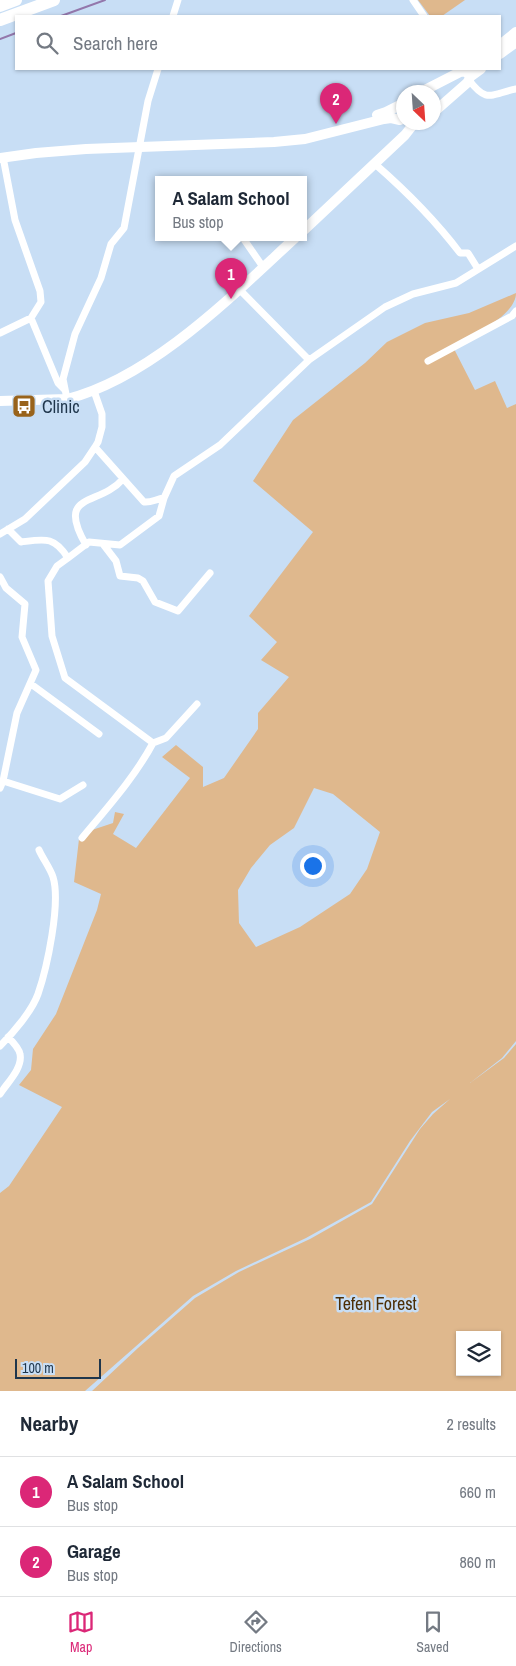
<!DOCTYPE html>
<html lang="en">
<head>
<meta charset="utf-8">
<style>
  :root { --surface:#fff; --page:#f6f6f7; --text:#1f2937; --muted:#747a83; --line:#e0e1e3; --accent:#db2777 }
  body { margin:0; font-family:"Archivo Narrow",sans-serif; background:var(--page); color:var(--text) }
  .controls { position:absolute; right:15px; bottom:15px; display:grid; overflow:hidden; border-radius:0px; box-shadow:0 1px 4px #0004 }
  .controls button { width:45px; height:45px; display:grid; place-items:center; padding:0; border:0; border-bottom:1px solid var(--line); background:var(--surface); color:var(--text); font:25px sans-serif }
  .compass { position:absolute; left:396px; top:85px; width:45px; height:45px; border-radius:50%; background:var(--surface); box-shadow:0 1px 4px #0004; rotate:155deg }
  .scale { position:absolute; left:15px; bottom:12px; width:86px; box-sizing:border-box; padding-left:5px; border:2px solid #1f364c; border-top:0; font-size:14px; line-height:18px; white-space:nowrap; color:#1f364c; -webkit-text-stroke:4px #c8def5; paint-order:stroke }
  .you { position:absolute; left:312px; top:865px; width:18px; height:18px; margin:-12px; border:4px solid #fff; border-radius:50%; background:#1a73e8; box-shadow:0 0 0 8px #1a73e833 }
  .badge { display:grid; place-items:center; width:32px; height:32px; border-radius:50%; background:var(--accent); color:#fff; font-size:16px; font-weight:700 }
  .pin { position:absolute; translate:-50% -41px; filter:drop-shadow(0 1px 2px #0008) }
  .pin::after { content:''; position:absolute; top:26px; width:18px; height:15px; background:inherit; clip-path:polygon(0 0,100% 0,50% 100%) }
  .popup { position:absolute; left:155px; top:176px; width:152px; height:65px; box-sizing:border-box; display:grid; place-content:center; border-radius:0px; background:var(--surface); filter:drop-shadow(0 1px 4px #0005); font-size:16px; white-space:nowrap; color:var(--muted) }
  .popup b { font-size:19px; color:var(--text) }
  .popup::after { content:''; position:absolute; left:50%; top:100%; margin-left:-10px; border:10px solid transparent; border-top-color:var(--surface) }
  .list { margin:0; padding:0; list-style:none }
  h2 { display:flex; justify-content:space-between; align-items:center; height:65px; margin:0; padding:0 20px; font-size:21px }
  h2 small { font-size:16px; font-weight:400; color:var(--muted) }
  .list li { display:grid; grid-template-columns:32px 1fr auto; gap:15px; align-items:center; box-sizing:border-box; height:70px; padding:0 20px; border-top:1px solid var(--line) }
  .list b { display:block; font-size:19px; white-space:nowrap }
  .list p { margin:0; font-size:16px; white-space:nowrap; color:var(--muted) }
  .list em { font-size:16px; font-style:normal; color:var(--muted) }
  .icon { flex:none; width:28px; height:28px; fill:none; stroke:currentColor; stroke-width:2; stroke-linecap:round; stroke-linejoin:round }
  .map { position:relative; flex:none; width:516px; height:1391px; overflow:hidden }
  .search { position:absolute; background:var(--surface); box-shadow:0 1px 4px #0004; left:15px; right:15px; top:15px; height:55px; display:flex; align-items:center; gap:12px; box-sizing:border-box; padding:0 18px; border-radius:0px; color:var(--muted); font-size:19px }
  .sheet { height:205px; background:var(--surface) }
  nav { display:flex; justify-content:space-around; align-items:center; box-sizing:border-box; height:70px; border-top:1px solid var(--line); background:var(--surface); font-size:14px; color:var(--muted) }
  nav a { display:grid; justify-items:center; gap:2px }
  nav .on { color:var(--accent) }
  .map>svg:first-child { display:block }
  .green { fill:#dfb88d; fill-rule:evenodd }
  .lines { fill:none; stroke-linecap:round; stroke-linejoin:round }
  .stream { stroke:#9377ab; stroke-width:2 }
  .street { stroke:#fff; stroke-width:7 }
  .secondary { stroke:#fff; stroke-width:10 }
  .highway { stroke:#fff; stroke-width:12 }
  .labels { text-anchor:middle; dominant-baseline:central; stroke-width:5; stroke-linejoin:round; paint-order:stroke }
  .poi-label { font-size:18px; fill:#1f364c; stroke:#c8def5; text-anchor:start }
  .park-label { font-size:18px; fill:#4c2e05; stroke:#c8def5 }
</style>
</head>
<body>
<div class="map">
<svg width="516" height="1391" viewBox="0 0 516 1391">
  <rect width="100%" height="100%" fill="#c8def5"/>
  <!-- green -->
  <path class="green" d="M 418,0 L 465,0 L 442,16 L 430,16 Z
    M 516,293 C 516,316 471,336 452,345 L 475,390 L 495,381 L 507,408 L 516,404 L 516,1041 L 502,1058 L 470,1083 L 504,1058 L 516,1044 L 516,1391 L 92,1391 L 138,1348 L 195,1298 L 239,1272 L 310,1239 L 372,1204 L 420,1129 L 433,1114 L 450,1099 L 432,1112 L 410,1141 L 371,1202 L 306,1238 L 236,1271 L 193,1296 L 85,1391 L 0,1391 L 0,1193 L 9,1186 L 62,1107 L 19,1085 L 31,1070 L 33,1049 L 56,1014 L 97,910 L 101,894 L 74,882 L 79,839 L 92,830 L 113,823 L 115,812 L 124,814 L 113,834 L 136,848 L 190,778 L 162,757 L 176,745 L 203,767 L 203,787 L 224,778 L 258,729 L 258,713 L 289,677 L 261,660 L 277,642 L 249,616 L 313,532 L 253,481 L 293,420 L 365,363 L 387,342 L 425,323 L 469,313 ZM 314,788 L 333,794 L 380,832 L 367,869 L 350,894 L 300,927 L 256,947 L 239,923 L 238,890 L 251,868 L 270,845 L 294,828 ZM 460,1335 L 497,1335 L 497,1372 L 460,1372 Z"/>
  <g class="lines">
    <!-- stream -->
    <path class="stream" d="M 61,16 L 105,0
      M 0,39 L 16,33"/>
    <!-- street -->
    <path class="street" d="M 413,0 L 424,16
      M 173,16 L 178,0
      M 469,80 C 487,104 491,94 516,89
      M 3,157 L 15,220 L 40,291 L 41,302 L 31,318 L 58,383 L 65,390
      M 375,164 C 406,191 435,220 460,253 L 468,253 L 478,269
      M 243,238 L 263,267
      M 239,289 L 309,360
      M 0,333 L 31,318
      M 428,361 L 512,316 L 516,311
      M 67,399 L 63,379 L 75,334 L 101,278 L 111,244 L 124,228 L 148,101 L 158,69
      M 95,447 L 144,502 C 151,503 156,499 164,498
      M 8,529 L 21,542 C 45,539 54,536 68,558 L 89,542 L 120,545 L 159,516 L 164,498 L 174,476 L 220,445 L 309,360 L 385,307 L 413,294 L 456,283 L 516,246
      M 0,534 L 25,519 L 85,462 L 95,447 L 98,442 L 102,427 L 102,414 L 94,391
      M 103,544 L 116,561 L 120,576 L 138,578 L 143,581 L 155,602 L 178,611 L 210,573
      M 86,545 C 55,491 99,507 123,479
      M 68,558 L 57,566 L 48,581 L 52,636 L 65,678 L 153,743 L 166,738 L 197,704
      M 0,577 L 6,588 L 25,604 L 22,637 L 36,670 L 17,713 L 3,781 L 0,788
      M 31,684 L 99,734
      M 3,781 L 60,799 L 83,785
      M 82,838 C 106,809 135,777 153,743
      M 0,1046 C 13,1033 32,1011 38,994 C 47,968 61,903 53,877 C 50,868 43,859 39,850
      M 0,1094 C 7,1083 23,1068 20,1054 C 19,1048 13,1042 8,1037"/>
    <!-- secondary -->
    <path class="secondary" d="M 500,45 L 516,32
      M 500,54 L 515,43
      M 470,77 L 481,69
      M 421,92 L 460,72 L 466,71 L 470,77 L 469,80 L 467,83 L 434,112
      M 377,115 L 386,112 L 402,104
      M 0,158 L 36,153 L 86,149 L 274,142 L 305,139 L 384,119 L 391,118 L 400,120
      M 304,230 L 405,135 L 412,126
      M 0,401 L 67,399 C 151,378 232,296 295,238"/>
    <!-- highway -->
    <path class="highway" d="M 0,6 L 16,0
      M 0,20 L 54,0"/>
  </g>
  <!-- icons -->
  <defs>
    <g id="bus-square" transform="scale(1.25)"><rect x="-9" y="-9" width="18" height="18" rx="4" fill="#99631b" stroke="#c8def5"/><path d="M-5-6H5V4H4V6H2V4H-2V6H-4V4H-5ZM-3.5-4V0h7V-4ZM-3.5 1.2v1.5H-2V1.2ZM2 1.2v1.5H3.5V1.2Z" fill="#fff"/></g>
  </defs>
  <g fill-rule="evenodd">
    <use href="#bus-square" x="24" y="406"/>
  </g>
  <g class="labels">
    <!-- poi labels -->
    <g class="poi-label">
      <text x="42" y="406">Clinic</text>
    </g>
    <!-- park labels -->
    <g class="park-label">
      <text x="376" y="1303">Tefen Forest</text>
    </g>
  </g>
</svg>
<div class="controls">
<button><svg class="icon" aria-label="layers" viewBox="0 0 24 24"><path d="M12 4l9 5-9 5-9-5zM3 14l9 5 9-5"/></svg></button>
</div>
<svg class="compass" viewBox="-18 -18 36 36"><path d="M0-13l5 13h-10z" fill="#e53935"/><path d="M0 13l5-13h-10z" fill="#747a83"/></svg>
<div class="scale">100 m</div>
<div class="you"></div>
<div class="pin badge" style="left:231px;top:299px">1</div>
<div class="popup"><b>A Salam School</b>Bus stop</div>
<div class="pin badge" style="left:336px;top:124px">2</div>
<div class="search"><svg class="icon" aria-label="search" viewBox="0 0 24 24"><circle cx="10" cy="10" r="6"/><path d="M15 15l6 6"/></svg>Search here</div>
</div>
<section class="sheet">
<h2>Nearby<small>2 results</small></h2>
<ul class="list">
<li><span class="badge">1</span><div><b>A Salam School</b><p>Bus stop</p></div><em>660 m</em></li>
<li><span class="badge">2</span><div><b>Garage</b><p>Bus stop</p></div><em>860 m</em></li>
</ul>
</section>
<nav>
<a class="on"><svg class="icon" aria-label="map" viewBox="0 0 24 24"><path d="M3 6l6-2 6 2 6-2v14l-6 2-6-2-6 2zM9 4v14M15 6v14"/></svg>Map</a>
<a><svg class="icon" aria-label="directions" viewBox="0 0 24 24"><path d="M12 3l9 9-9 9-9-9zM9 14v-3h6M13 9l2 2-2 2"/></svg>Directions</a>
<a><svg class="icon" aria-label="saved" viewBox="0 0 24 24"><path d="M7 4h10v16l-5-4-5 4z"/></svg>Saved</a>
</nav>
</body>
</html>
